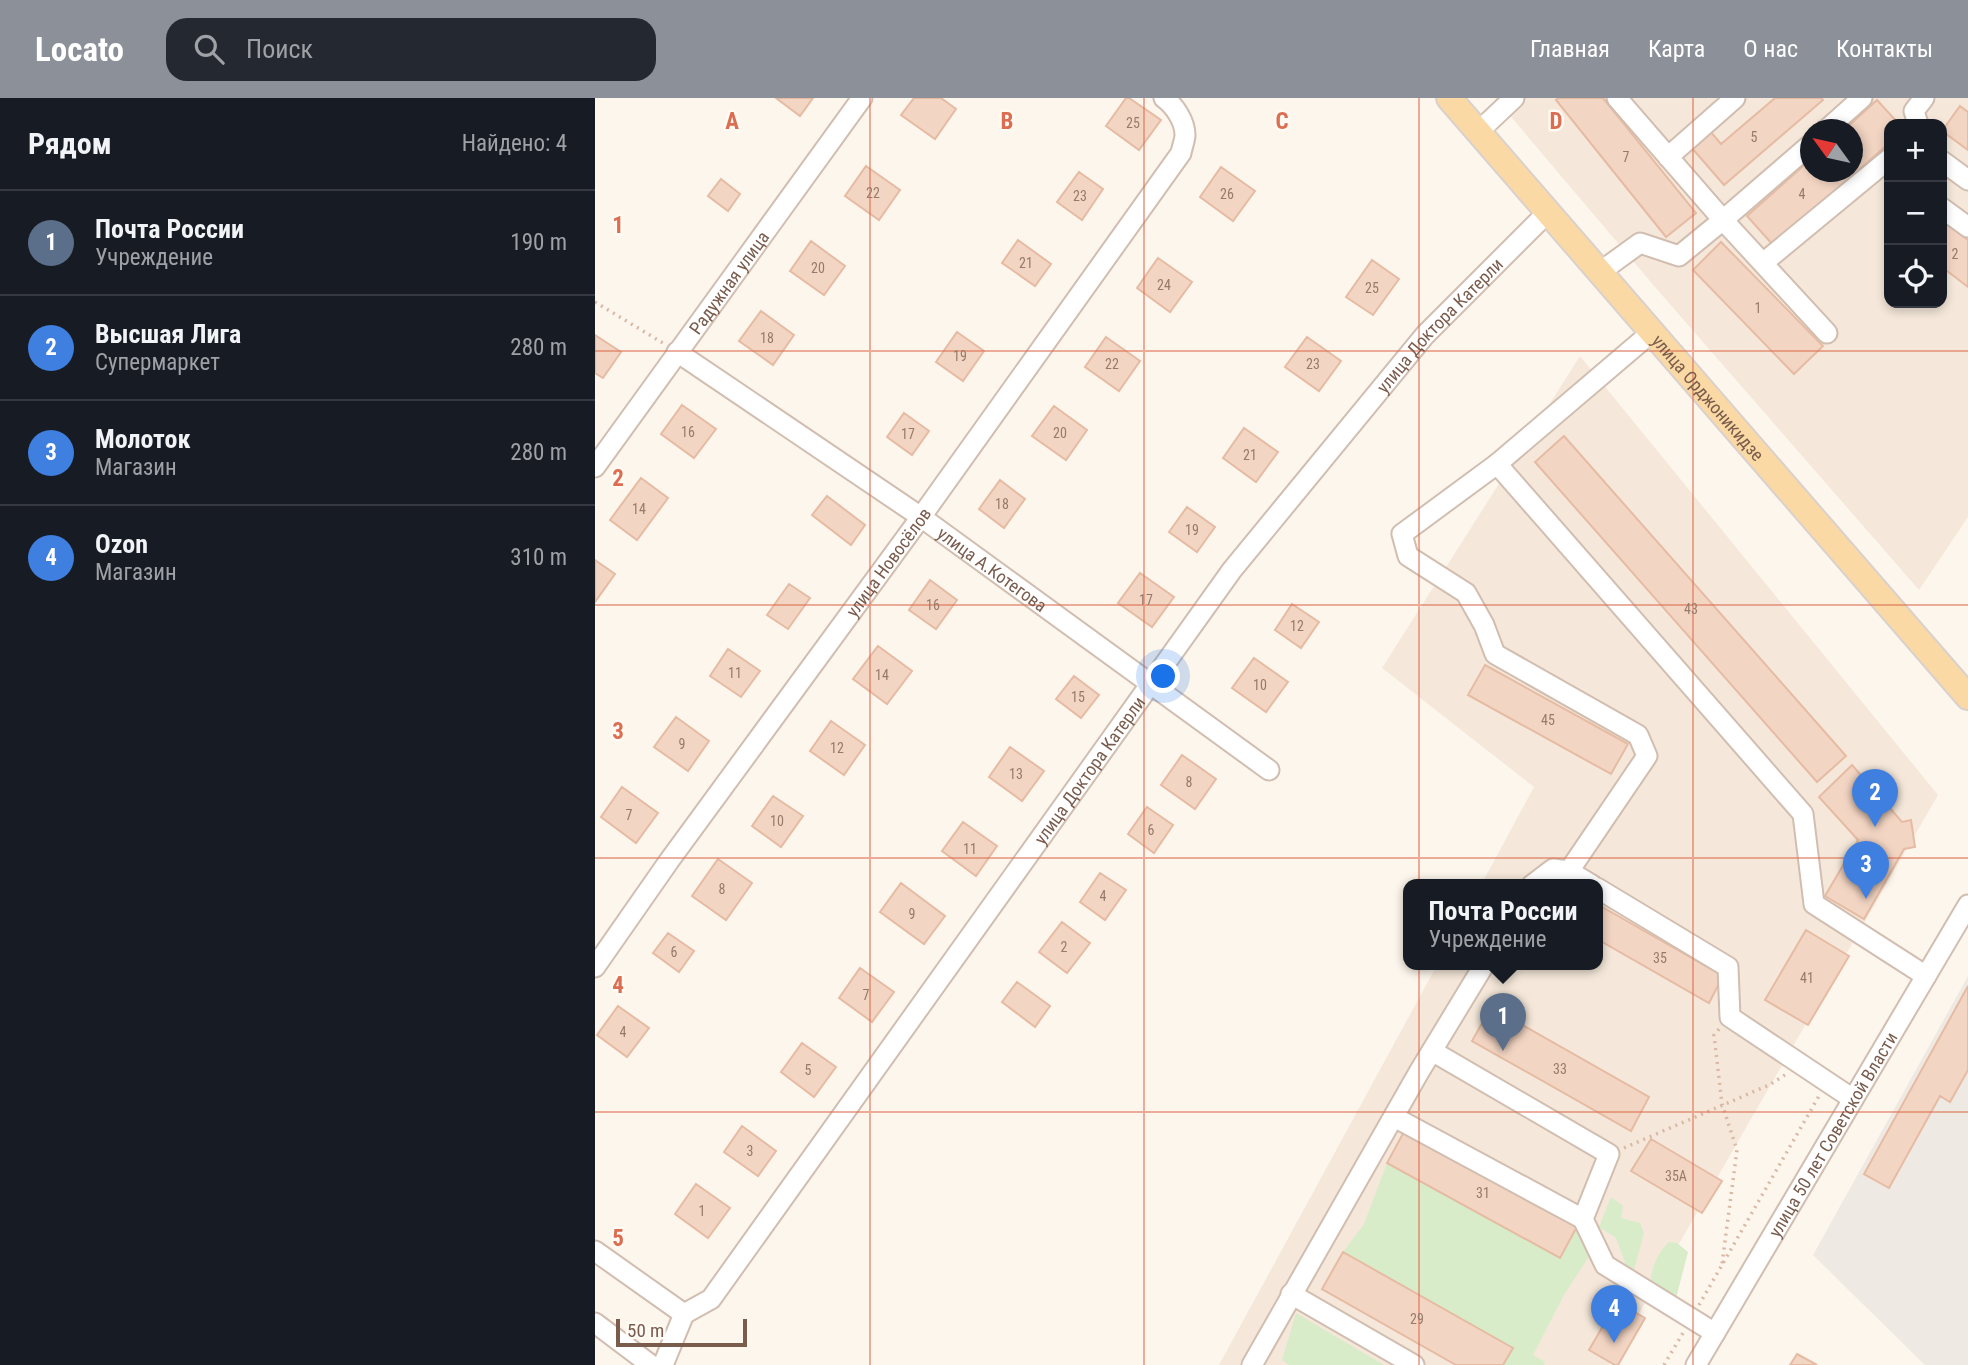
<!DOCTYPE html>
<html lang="ru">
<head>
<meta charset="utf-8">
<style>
  :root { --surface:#171b24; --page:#242831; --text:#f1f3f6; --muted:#9ea1a6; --line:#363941; --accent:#8c9099 }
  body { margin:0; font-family:"Roboto Condensed",sans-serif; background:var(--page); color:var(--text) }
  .controls { position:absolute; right:21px; top:21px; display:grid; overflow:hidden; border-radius:14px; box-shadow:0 4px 10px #0003 }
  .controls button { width:63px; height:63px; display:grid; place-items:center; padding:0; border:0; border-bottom:2px solid var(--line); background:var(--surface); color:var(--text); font:35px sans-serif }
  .compass { position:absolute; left:1205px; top:21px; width:63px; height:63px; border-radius:50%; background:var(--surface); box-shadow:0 4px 10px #0003; rotate:303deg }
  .scale { position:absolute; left:21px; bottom:18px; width:131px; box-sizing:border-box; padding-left:7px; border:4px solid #7a5c4d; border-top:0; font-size:19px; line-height:24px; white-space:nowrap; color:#7a5c4d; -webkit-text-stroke:5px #fffaf3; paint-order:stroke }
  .you { position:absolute; left:569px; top:579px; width:24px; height:24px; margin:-18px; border:5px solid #fff; border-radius:50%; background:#1a73e8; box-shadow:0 0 0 10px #1a73e833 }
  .badge { display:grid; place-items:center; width:46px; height:46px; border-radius:50%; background:var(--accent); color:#fff; font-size:23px; font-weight:700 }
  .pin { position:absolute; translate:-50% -58px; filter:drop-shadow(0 2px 4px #0008) }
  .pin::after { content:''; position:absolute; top:37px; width:24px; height:21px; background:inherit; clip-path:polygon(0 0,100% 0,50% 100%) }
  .popup { position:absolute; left:808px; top:781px; width:200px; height:91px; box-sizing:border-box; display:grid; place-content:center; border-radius:14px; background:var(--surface); filter:drop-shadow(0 2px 5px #0005); font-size:23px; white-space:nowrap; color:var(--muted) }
  .popup b { font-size:26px; color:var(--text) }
  .popup::after { content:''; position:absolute; left:50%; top:100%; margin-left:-14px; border:14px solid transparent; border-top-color:var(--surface) }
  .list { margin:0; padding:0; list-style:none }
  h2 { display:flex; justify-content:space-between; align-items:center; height:91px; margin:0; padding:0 28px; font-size:30px }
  h2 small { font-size:23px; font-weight:400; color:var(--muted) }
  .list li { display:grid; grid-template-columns:46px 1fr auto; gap:21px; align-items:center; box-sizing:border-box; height:105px; padding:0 28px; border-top:2px solid var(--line) }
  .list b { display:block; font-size:26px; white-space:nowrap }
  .list p { margin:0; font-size:23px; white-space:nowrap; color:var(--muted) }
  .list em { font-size:23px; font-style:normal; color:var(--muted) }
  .icon { flex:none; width:38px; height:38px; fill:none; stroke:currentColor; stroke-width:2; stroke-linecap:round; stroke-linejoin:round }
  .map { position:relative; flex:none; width:1373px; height:1267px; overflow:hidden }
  header { display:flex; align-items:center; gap:42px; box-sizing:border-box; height:98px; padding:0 35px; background:var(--accent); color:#fff }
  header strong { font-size:33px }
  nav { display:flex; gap:38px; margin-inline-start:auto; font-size:24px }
  .search { width:490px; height:63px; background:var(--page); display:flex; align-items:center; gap:18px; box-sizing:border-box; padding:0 24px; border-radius:21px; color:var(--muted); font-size:26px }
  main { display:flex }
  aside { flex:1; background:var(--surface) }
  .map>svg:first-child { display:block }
  .residential { fill:#f5e8da; fill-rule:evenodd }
  .industrial { fill:#efe9e4 }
  .green { fill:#d8ecc9 }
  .building { fill:#f3d5c3; stroke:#e6bba3; stroke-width:2 }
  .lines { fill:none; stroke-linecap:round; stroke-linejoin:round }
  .minor-casing { stroke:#d1beb0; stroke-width:23 }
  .major-casing { stroke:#dad1cd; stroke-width:28 }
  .path { stroke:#d9b8a5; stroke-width:3.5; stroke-dasharray:2 5; stroke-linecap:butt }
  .minor { stroke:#fff; stroke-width:19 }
  .major { stroke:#fbd9a5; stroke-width:24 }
  .grid { fill:none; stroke:#dc6d51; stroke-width:2; stroke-opacity:0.55 }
  .labels { text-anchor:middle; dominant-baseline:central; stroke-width:5; stroke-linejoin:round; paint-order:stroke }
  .number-label { font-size:14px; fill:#987a6a }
  .street-label { font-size:18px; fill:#7a5c4d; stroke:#fffaf3 }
  .grid-label { font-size:23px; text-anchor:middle; font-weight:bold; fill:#dc6d51; stroke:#fffaf3; stroke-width:5; stroke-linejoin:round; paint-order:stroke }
</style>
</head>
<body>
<header>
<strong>Locato</strong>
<div class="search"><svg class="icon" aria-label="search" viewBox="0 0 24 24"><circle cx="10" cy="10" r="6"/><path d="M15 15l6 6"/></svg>Поиск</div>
<nav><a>Главная</a><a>Карта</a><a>О нас</a><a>Контакты</a></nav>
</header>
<main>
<aside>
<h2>Рядом<small>Найдено: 4</small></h2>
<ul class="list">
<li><span class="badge" style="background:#5c6f8a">1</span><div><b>Почта России</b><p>Учреждение</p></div><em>190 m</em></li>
<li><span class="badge" style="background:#3f7fe0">2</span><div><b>Высшая Лига</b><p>Супермаркет</p></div><em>280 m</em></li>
<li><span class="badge" style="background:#3f7fe0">3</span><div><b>Молоток</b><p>Магазин</p></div><em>280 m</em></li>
<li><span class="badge" style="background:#3f7fe0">4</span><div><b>Ozon</b><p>Магазин</p></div><em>310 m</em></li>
</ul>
</aside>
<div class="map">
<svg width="1373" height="1267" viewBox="0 0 1373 1267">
  <rect width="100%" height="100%" fill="#fdf6ec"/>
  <!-- residential -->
  <path class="residential" d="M 900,0 L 1373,0 L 1373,419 L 1324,492 L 1060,189 ZM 1294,26 L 1347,26 L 1347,205 L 1294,205 ZM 1216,32 L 1258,32 L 1258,74 L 1216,74 Z
    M 985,258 L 1343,697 L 1014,1267 L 624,1267 L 842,867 L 1002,867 L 1002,787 L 886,787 L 939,689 L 787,570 Z"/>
  <!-- industrial -->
  <path class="industrial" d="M 1373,878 L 1373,1267 L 1330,1267 L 1218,1157 Z"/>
  <!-- green -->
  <path class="green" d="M 792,1065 L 965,1159 L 984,1125 L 993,1160 L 969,1197 L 938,1257 L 950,1264 L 949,1267 L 908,1267 L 917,1250 L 748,1154 L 769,1126 Z
    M 1016,1099 L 1028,1108 L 1026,1120 L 1045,1125 L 1049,1135 L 1039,1172 L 1031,1167 L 1021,1140 L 1004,1129 Z
    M 1074,1144 L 1082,1145 L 1093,1154 L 1080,1204 L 1055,1189 C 1056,1172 1061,1156 1074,1144 Z
    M 701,1215 L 789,1267 L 694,1267 L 687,1262 Z"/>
  <!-- building -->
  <path class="building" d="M 181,0 L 218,0 L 205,18 Z
    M 319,0 L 346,0 L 361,11 L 340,41 L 306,17 Z
    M 531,0 L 534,0 L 566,22 L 544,52 L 511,28 Z
    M 963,0 L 1008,0 L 1101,115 L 1071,139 L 961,2 Z
    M 1180,0 L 1226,0 L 1228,2 L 1129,87 L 1096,49 L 1115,33 L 1126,46 Z
    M 1282,2 L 1304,26 L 1294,26 L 1294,45 L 1179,148 L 1152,118 L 1216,61 L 1216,74 L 1258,74 L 1258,32 L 1249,32 Z
    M 1365,8 L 1373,14 L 1373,52 L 1347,33 Z
    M 271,68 L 305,92 L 284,122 L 250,98 Z
    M 626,69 L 660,93 L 638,123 L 605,99 Z
    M 484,74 L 508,91 L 487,122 L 462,104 Z
    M 126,81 L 145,96 L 133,113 L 113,98 Z
    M 1347,123 L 1373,142 L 1373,189 L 1347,169 Z
    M 423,142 L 456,166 L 440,188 L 407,165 Z
    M 216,143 L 250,168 L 229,197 L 195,173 Z
    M 1126,144 L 1228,248 L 1199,276 L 1098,172 Z
    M 563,160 L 597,184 L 575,214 L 542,190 Z
    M 777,162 L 804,181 L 778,217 L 751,199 Z
    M 166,213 L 199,237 L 178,267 L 144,243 Z
    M 362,234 L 389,253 L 368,283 L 341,264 Z
    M 0,237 L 26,254 L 8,280 L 0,275 Z
    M 511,239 L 545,263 L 524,293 L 490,269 Z
    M 712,239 L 746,263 L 724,293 L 690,269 Z
    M 87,307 L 121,331 L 99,360 L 66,336 Z
    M 459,308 L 492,332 L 471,362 L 437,338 Z
    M 309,315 L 334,333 L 317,357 L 292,339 Z
    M 649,330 L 683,354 L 661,384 L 628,360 Z
    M 969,338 L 1251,658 L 1222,684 L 940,364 Z
    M 46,380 L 73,400 L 42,442 L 15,422 Z
    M 405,382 L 430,401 L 409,430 L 384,411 Z
    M 232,398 L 270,427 L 256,447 L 217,417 Z
    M 592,409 L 620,429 L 602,454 L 574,434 Z
    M 0,462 L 20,476 L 0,504 Z
    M 545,475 L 579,499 L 557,529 L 523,505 Z
    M 335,482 L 362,502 L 341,531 L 314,512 Z
    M 194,486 L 215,500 L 193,531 L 172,517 Z
    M 697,506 L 724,524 L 706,550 L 680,532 Z
    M 283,548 L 317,573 L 292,606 L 258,581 Z
    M 133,551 L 165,573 L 146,599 L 115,578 Z
    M 659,560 L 693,584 L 671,614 L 637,590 Z
    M 890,567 L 1033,646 L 1016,676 L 873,597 Z
    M 479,578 L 504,597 L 486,620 L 461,601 Z
    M 81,619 L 114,643 L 93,673 L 59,649 Z
    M 236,623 L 270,647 L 249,677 L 215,653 Z
    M 415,649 L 449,673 L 427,703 L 394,679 Z
    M 587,657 L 621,681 L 600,711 L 566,687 Z
    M 1257,667 L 1307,724 L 1316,722 L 1320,749 L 1309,751 L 1269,821 L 1230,798 L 1263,742 L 1224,699 Z
    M 27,689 L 63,715 L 41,745 L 6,719 Z
    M 178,698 L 208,718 L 186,749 L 157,728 Z
    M 552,709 L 578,727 L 559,755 L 533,736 Z
    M 368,724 L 402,748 L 381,778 L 347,753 Z
    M 123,761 L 157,785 L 131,822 L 97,798 Z
    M 505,775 L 531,792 L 510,822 L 485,804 Z
    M 306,785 L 350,818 L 329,846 L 285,814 Z
    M 1002,806 L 1128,878 L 1114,905 L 1002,841 Z
    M 467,824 L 495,845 L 472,875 L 444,854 Z
    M 1211,832 L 1254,858 L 1213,927 L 1170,902 Z
    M 73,835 L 99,853 L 84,874 L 58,855 Z
    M 265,870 L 299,894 L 277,924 L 244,900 Z
    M 422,884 L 455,908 L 440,929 L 407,904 Z
    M 1373,888 L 1373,972 L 1355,1004 L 1345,998 L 1294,1090 L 1269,1076 Z
    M 23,908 L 54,930 L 32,959 L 2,937 Z
    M 896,909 L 1054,999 L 1036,1033 L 877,943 Z
    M 207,945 L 241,969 L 219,999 L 186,974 Z
    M 147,1028 L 181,1053 L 163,1078 L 129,1054 Z
    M 811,1030 L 984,1125 L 965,1160 L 792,1065 Z
    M 1056,1041 L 1127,1083 L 1107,1115 L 1036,1073 Z
    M 101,1086 L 135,1110 L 113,1140 L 80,1116 Z
    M 748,1154 L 918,1250 L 908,1267 L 861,1267 L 727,1191 Z
    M 1022,1204 L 1050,1220 L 1023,1267 L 1020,1267 L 994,1252 Z
    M 1202,1256 L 1222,1267 L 1195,1267 Z"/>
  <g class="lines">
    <!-- minor casing -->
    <g class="minor-casing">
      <g id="minor">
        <path d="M 1323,26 L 1319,13 L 1329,0"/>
        <path d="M 1231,32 L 1267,0"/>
        <path d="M 883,34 L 919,0"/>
        <path d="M 1216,46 L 1128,122 L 1232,235"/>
        <path d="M 1073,59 L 1140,0"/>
        <path d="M 1347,63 L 1373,82"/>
        <path d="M 1347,110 L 1373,129"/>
        <path d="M 1168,165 L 1294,61"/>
        <path d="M 1005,174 L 1045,145 L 1084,158 L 1128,122 L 1022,0"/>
        <path id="s1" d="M 82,254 L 326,419 L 674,672"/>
        <path d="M 902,366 L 1208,716 L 1219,806 L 1331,878"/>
        <path id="s2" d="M 0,369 L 267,0"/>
        <path d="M 974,773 L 1052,658 L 1043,637 L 900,556 L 889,527 L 871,495 L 813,458 L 807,436 L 902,366 L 1057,234"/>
        <path d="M 937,787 L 958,771 L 974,773 L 997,787"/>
        <path d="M 1002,790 L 1133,869 L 1135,919 L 1258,1001"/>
        <path id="s3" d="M 0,869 L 74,763 L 326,419 L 586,55 C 587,49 590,42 590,37 C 590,23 579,7 569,0"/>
        <path d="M 837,953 L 1014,1056 L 988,1121 L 1010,1167 L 1120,1235"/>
        <path d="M 799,1019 L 988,1121"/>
        <path d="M 0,1153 L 89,1216"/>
        <path d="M 696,1196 L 819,1267"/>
        <path id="s4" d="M 89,1216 L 116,1201 L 637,472 L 830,237 L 952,115"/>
        <path d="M 0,1225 L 56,1267"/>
        <path d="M 68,1267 L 89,1216"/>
        <path d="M 657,1267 L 824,974 L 889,867"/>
        <path id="s5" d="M 1101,1267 L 1373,807"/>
      </g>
    </g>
    <!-- major casing -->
    <g class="major-casing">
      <g id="major">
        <path id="s6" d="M 854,0 L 1373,599"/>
      </g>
    </g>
    <!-- path -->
    <path class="path" d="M 0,204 L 68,245
      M 1124,931 L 1119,937 L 1127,1006 L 1142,1052 L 1127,1166
      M 1029,1050 L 1174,987 L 1190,977
      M 1104,1207 L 1224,998
      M 1069,1267 L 1088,1235"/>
    <!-- minor -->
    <use href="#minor" class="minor"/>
    <!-- major -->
    <use href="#major" class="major"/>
  </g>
  <!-- grid -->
  <path class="grid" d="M 275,0 L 275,1267M 549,0 L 549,1267M 824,0 L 824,1267M 1098,0 L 1098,1267M 0,253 L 1373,253M 0,507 L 1373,507M 0,760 L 1373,760M 0,1014 L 1373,1014"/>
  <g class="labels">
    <!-- number labels -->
    <g class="number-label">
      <text x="538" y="25">25</text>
      <text x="1159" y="39">5</text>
      <text x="1031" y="59">7</text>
      <text x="278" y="95">22</text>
      <text x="632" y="96">26</text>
      <text x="1207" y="96">4</text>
      <text x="485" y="98">23</text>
      <text x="1360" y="156">2</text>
      <text x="431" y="165">21</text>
      <text x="223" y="170">20</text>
      <text x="569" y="187">24</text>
      <text x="777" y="190">25</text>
      <text x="1163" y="210">1</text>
      <text x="172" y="240">18</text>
      <text x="365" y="258">19</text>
      <text x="517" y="266">22</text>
      <text x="718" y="266">23</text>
      <text x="93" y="334">16</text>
      <text x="465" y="335">20</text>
      <text x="313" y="336">17</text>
      <text x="655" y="357">21</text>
      <text x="407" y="406">18</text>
      <text x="44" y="411">14</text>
      <text x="597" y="432">19</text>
      <text x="551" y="502">17</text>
      <text x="338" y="507">16</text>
      <text x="1096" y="511">43</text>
      <text x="702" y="528">12</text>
      <text x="140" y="575">11</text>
      <text x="287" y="577">14</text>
      <text x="665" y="587">10</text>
      <text x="483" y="599">15</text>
      <text x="953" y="622">45</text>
      <text x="87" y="646">9</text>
      <text x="242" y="650">12</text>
      <text x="421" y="676">13</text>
      <text x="594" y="684">8</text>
      <text x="34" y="717">7</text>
      <text x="182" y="723">10</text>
      <text x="556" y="732">6</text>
      <text x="375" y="751">11</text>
      <text x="127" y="791">8</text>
      <text x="508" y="798">4</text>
      <text x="317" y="816">9</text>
      <text x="469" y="849">2</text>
      <text x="79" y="854">6</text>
      <text x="1065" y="860">35</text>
      <text x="1212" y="880">41</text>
      <text x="271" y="897">7</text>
      <text x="28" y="934">4</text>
      <text x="965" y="971">33</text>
      <text x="213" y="972">5</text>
      <text x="155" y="1053">3</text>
      <text x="1081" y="1078">35А</text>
      <text x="888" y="1095">31</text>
      <text x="107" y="1113">1</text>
      <text x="822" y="1221">29</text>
    </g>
    <!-- street labels -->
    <g class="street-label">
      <text stroke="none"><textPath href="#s2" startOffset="228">Радужная улица</textPath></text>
      <text stroke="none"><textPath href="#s4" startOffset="1248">улица Доктора Катерли</textPath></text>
      <text stroke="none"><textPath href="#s6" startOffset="396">улица Орджоникидзе</textPath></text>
      <text stroke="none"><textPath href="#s3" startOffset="500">улица Новосёлов</textPath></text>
      <text stroke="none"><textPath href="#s1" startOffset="383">улица А.Котегова</textPath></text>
      <text stroke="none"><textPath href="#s4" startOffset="681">улица Доктора Катерли</textPath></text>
      <text stroke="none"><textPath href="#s5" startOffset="268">улица 50 лет Советской Власти</textPath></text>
    </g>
  </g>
  <g class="grid-label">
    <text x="137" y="31">A</text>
    <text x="412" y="31">B</text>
    <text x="687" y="31">C</text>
    <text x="961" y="31">D</text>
    <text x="23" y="135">1</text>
    <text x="23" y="388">2</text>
    <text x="23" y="641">3</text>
    <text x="23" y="895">4</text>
    <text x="23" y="1148">5</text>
  </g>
</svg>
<div class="controls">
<button>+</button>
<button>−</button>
<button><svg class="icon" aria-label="locate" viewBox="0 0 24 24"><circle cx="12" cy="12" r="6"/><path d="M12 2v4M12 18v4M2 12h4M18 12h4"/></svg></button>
</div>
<svg class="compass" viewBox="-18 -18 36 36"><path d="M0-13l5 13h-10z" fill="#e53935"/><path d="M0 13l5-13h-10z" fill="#9ea1a6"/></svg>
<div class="scale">50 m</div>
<div class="you"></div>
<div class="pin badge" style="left:908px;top:953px;background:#5c6f8a">1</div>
<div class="popup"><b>Почта России</b>Учреждение</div>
<div class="pin badge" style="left:1280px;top:729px;background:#3f7fe0">2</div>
<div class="pin badge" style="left:1271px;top:801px;background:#3f7fe0">3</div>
<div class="pin badge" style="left:1019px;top:1245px;background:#3f7fe0">4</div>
</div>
</main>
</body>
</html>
